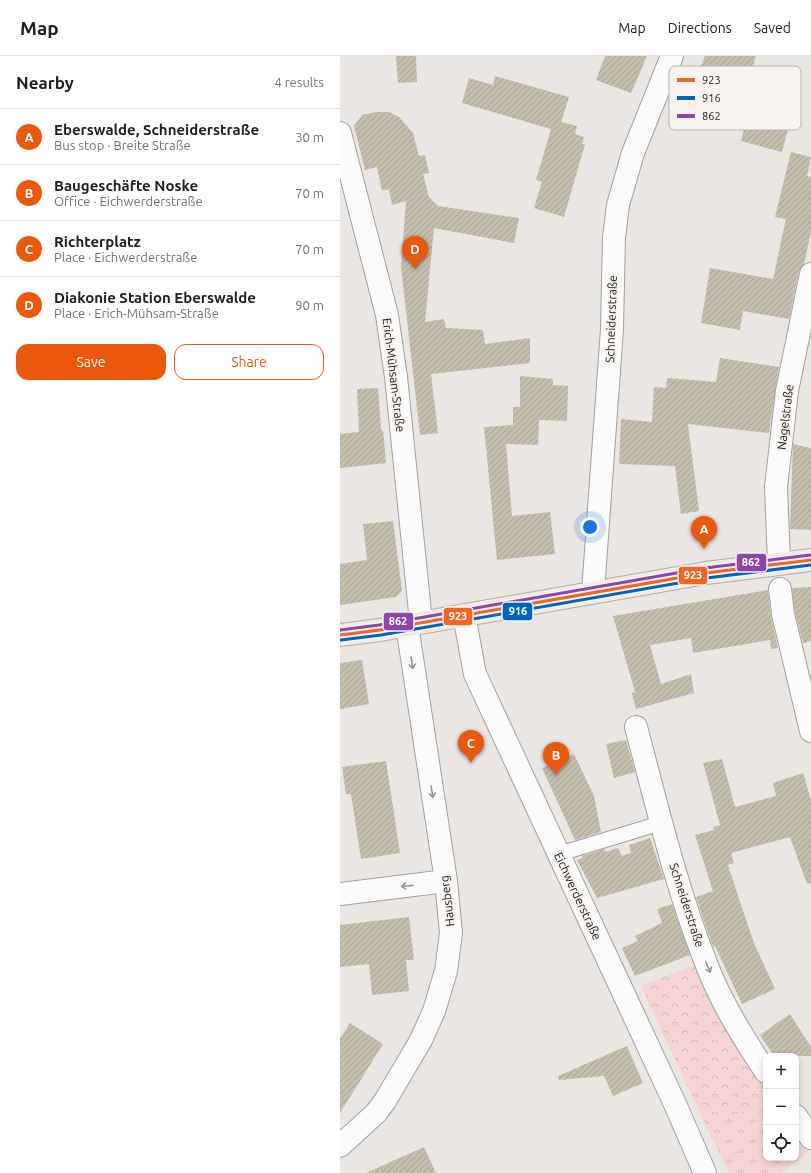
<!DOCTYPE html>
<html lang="en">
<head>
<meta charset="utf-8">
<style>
  :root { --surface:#fff; --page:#f2f2f2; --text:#202124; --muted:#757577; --line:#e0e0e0; --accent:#ea580c }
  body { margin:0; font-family:Ubuntu,sans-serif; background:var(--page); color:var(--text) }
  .controls { position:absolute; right:12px; bottom:12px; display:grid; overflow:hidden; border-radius:8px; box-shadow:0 2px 6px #0003 }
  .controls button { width:36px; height:36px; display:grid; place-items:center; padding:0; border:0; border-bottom:1px solid var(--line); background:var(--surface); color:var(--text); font:20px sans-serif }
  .you { position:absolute; left:250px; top:471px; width:14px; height:14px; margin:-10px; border:3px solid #fff; border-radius:50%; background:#1a73e8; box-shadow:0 0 0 6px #1a73e833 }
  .badge { display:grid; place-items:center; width:26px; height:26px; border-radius:50%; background:var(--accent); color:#fff; font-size:13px; font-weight:700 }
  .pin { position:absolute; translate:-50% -33px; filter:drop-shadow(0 1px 2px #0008) }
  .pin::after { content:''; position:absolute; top:21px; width:14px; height:12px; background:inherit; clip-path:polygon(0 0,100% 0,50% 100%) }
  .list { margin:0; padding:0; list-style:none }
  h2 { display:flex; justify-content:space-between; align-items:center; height:52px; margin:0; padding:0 16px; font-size:17px }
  h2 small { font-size:13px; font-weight:400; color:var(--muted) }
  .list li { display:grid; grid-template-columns:26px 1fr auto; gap:12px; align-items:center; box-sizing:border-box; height:56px; padding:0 16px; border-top:1px solid var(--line) }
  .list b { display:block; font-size:15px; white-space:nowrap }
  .list p { margin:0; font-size:13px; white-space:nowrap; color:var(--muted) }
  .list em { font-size:13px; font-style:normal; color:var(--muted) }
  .actions { display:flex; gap:8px; padding:12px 16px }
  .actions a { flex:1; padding:9px 0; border:1px solid var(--accent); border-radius:12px; text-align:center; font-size:14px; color:var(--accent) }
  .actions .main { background:var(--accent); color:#fff }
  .icon { flex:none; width:22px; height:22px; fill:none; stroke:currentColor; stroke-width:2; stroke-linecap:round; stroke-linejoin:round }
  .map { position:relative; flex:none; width:471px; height:1117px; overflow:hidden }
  header { display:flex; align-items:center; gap:24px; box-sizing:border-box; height:56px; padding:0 20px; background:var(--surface); border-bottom:1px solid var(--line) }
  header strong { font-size:19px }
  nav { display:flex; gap:22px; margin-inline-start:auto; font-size:14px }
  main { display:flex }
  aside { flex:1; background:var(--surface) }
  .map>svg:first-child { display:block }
  .grass { fill:url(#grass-tufts) }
  .park { fill:url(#park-crowns) }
  .building { fill:url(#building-hatch) }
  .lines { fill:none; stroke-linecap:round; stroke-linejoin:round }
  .lane-casing { stroke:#a3a09e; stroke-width:16 }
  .street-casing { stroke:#a3a09e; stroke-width:24 }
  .primary-casing { stroke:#b8aaa3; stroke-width:24 }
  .lane { stroke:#fcfbfb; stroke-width:14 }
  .street { stroke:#fcfbfb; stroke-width:22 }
  .primary { stroke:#f2eae6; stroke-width:22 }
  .bus-1-casing { stroke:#f8f3ee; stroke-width:6 }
  .bus-2-casing { stroke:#f8f3ee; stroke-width:6 }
  .bus-3-casing { stroke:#f8f3ee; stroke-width:6 }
  .bus-1 { stroke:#f26522; stroke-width:3 }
  .bus-2 { stroke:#0065bd; stroke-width:3 }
  .bus-3 { stroke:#8e44ad; stroke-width:3 }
  .oneway { stroke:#989695 }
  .labels { text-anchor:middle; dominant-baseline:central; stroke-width:3.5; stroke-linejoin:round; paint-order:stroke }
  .street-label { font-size:12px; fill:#1d1b19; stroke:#f8f3ee }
  .key { fill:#f8f3ee; stroke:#b6b2ae; stroke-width:1 }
  .key-label { font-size:11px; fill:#1d1b19 }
  .line-badge { stroke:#f8f3ee; stroke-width:1.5 }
  .badge-label { font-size:11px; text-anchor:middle; font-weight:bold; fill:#fff }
</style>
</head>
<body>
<header>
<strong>Map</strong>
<nav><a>Map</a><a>Directions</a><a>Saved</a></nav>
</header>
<main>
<aside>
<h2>Nearby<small>4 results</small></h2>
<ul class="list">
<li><span class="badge">A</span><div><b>Eberswalde, Schneiderstraße</b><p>Bus stop · Breite Straße</p></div><em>30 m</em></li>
<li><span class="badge">B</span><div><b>Baugeschäfte Noske</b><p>Office · Eichwerderstraße</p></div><em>70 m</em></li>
<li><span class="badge">C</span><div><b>Richterplatz</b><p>Place · Eichwerderstraße</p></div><em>70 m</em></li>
<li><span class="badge">D</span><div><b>Diakonie Station Eberswalde</b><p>Place · Erich-Mühsam-Straße</p></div><em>90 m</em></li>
</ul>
<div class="actions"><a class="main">Save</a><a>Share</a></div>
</aside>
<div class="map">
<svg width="471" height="1117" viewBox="0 0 471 1117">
  <defs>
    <pattern id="grass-tufts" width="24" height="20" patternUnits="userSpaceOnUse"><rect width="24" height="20" fill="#f5d4d3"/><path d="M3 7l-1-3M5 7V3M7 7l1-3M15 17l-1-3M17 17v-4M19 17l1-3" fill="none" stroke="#d2b5b5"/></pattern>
    <pattern id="park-crowns" width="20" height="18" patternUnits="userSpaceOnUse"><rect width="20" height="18" fill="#f5d4d3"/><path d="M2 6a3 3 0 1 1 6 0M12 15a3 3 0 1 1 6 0" fill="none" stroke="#d2b5b5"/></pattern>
    <pattern id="building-hatch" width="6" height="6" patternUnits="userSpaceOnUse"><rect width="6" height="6" fill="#c5bead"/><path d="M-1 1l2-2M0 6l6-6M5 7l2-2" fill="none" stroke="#a9a394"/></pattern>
  </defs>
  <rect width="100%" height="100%" fill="#e9e6e3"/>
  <!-- grass -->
  <path class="grass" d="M 426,1047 L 426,1102 L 456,1102 L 456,1076 L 469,1096 L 441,1117 L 389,1117 L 366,1070 Z"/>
  <!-- park -->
  <path class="park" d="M 359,907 L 409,1007 L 426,1032 L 426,1047 L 366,1070 L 301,930 Z"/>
  <!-- building -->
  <path class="building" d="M 56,0 L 76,0 L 77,26 L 58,27 Z
    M 265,0 L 307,0 L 291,37 L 256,24 Z
    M 365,0 L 416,0 L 413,9 L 454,20 L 449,41 L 456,42 L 442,96 L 401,85 L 414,32 L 358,18 Z
    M 155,20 L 229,41 L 221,66 L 237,70 L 235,78 L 244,81 L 242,88 L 245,88 L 224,161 L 194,152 L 202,126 L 196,124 L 211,73 L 122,47 L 129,22 L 153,29 Z
    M 36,56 L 49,56 L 59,61 L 73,77 L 79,100 L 85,99 L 89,117 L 83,118 L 89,141 L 98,150 L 179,162 L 174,187 L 94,172 L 85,266 L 104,263 L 106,272 L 143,274 L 145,288 L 190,282 L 190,307 L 91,318 L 98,377 L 80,379 L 61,211 L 66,145 L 52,149 L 49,133 L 42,135 L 37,111 L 25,114 L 14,70 L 22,59 Z
    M 451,96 L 471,101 L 467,120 L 471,121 L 471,176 L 464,208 L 459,215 L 449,263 L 403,255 L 400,274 L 361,267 L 370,212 L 433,223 L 446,163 L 435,161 Z
    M 380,302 L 439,311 L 429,377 L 348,368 L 359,455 L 341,458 L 335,410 L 279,408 L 281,363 L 312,366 L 314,331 L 326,332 L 327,322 L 376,326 Z
    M 180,320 L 213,323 L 213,329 L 228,330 L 227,365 L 199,364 L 198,389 L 166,388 L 172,460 L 210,456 L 215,498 L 157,504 L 144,371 L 173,369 L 173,351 L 180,351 Z
    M 38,332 L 41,374 L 43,374 L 46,407 L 0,412 L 0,378 L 19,376 L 17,333 Z
    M 453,388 L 471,392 L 471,474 L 450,473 Z
    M 53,465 L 62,535 L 56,541 L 0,549 L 0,508 L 27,504 L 23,468 Z
    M 471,531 L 471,585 L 463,587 L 455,556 L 452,532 Z
    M 428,534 L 431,561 L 438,592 L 431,593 L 430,584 L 353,597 L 351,582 L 310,589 L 321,628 L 351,618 L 354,637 L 296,653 L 292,637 L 295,636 L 273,560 Z
    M 22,604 L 29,648 L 0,653 L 0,607 Z
    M 286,684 L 295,716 L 274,722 L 266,688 Z
    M 234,698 L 254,740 L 261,776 L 235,784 L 202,712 Z
    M 382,703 L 395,751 L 436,740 L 433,727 L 463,717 L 471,744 L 471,827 L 467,828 L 450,781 L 391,797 L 394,807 L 388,809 L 401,849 L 414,887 L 435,933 L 402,948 L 375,890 L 373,891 L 356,841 L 373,835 L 355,779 L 374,774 L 373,771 L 380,769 L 363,707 Z
    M 46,705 L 60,797 L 21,803 L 11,738 L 6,738 L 2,711 Z
    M 310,782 L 324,823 L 257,842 L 237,804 L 243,802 L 242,800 L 265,793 L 265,796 L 278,792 L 282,800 L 291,797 L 289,789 Z
    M 332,848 L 350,899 L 295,920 L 282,892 L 298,885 L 295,880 L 322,867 L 317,853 Z
    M 69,861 L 74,904 L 66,904 L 69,935 L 32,939 L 29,908 L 0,911 L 0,869 Z
    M 450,958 L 471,991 L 471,1000 L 434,1000 L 420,979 Z
    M 10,967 L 43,988 L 0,1057 L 0,983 Z
    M 287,990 L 303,1027 L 273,1040 L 264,1020 L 219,1024 L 218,1020 Z
    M 84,1091 L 96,1117 L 26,1117 Z"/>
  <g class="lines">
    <!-- lane casing -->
    <g class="lane-casing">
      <path id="lane" d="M 219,798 L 321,767"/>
    </g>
    <!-- street casing -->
    <g class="street-casing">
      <path id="street" d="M 0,77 L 47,259 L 56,321 L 81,566
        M 439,506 L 436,431 L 447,335 L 471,218
        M 440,533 L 443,558 L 471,675
        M 253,536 L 272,273 L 274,182 L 278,149 L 293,97 L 332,0
        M 124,559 L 135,618 L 335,1048 L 365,1117
        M 296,671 C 317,750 336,831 366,907 C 380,945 403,982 426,1016
        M 0,838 L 106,825
        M 456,1060 L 471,1082
        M 0,1090 L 36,1057 L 45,1045 L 81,984 L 94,955 L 106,915 L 111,877 L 106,825 L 67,569"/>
    </g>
    <!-- primary casing -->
    <g class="primary-casing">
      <path id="primary" d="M 0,579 L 40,574 L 366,517 L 471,504"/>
    </g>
    <!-- lane -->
    <use href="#lane" class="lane"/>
    <!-- street -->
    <use href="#street" class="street"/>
    <!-- primary -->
    <use href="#primary" class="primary"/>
    <!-- bus-1 casing -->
    <g class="bus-1-casing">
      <path id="bus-1" d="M 0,579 L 40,574 L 366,517 L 471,504"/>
    </g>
    <!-- bus-2 casing -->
    <g class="bus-2-casing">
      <path id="bus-2" d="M 1,584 L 41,579 L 367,522 L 471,509"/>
    </g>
    <!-- bus-3 casing -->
    <g class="bus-3-casing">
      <path id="bus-3" d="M 0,574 L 39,569 L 365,512 L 470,499"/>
    </g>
    <!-- bus-1 -->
    <use href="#bus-1" class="bus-1"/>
    <!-- bus-2 -->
    <use href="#bus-2" class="bus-2"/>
    <!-- bus-3 -->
    <use href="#bus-3" class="bus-3"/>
  </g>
  <!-- one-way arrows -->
  <defs><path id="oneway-shaft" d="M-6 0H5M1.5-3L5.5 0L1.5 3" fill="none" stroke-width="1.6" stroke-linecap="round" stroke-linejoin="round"/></defs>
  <g class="oneway">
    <use href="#oneway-shaft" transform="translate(72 607) rotate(81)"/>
    <use href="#oneway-shaft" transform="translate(92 736) rotate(81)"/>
    <use href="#oneway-shaft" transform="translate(67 830) rotate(174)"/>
    <use href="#oneway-shaft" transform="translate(368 911) rotate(66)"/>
  </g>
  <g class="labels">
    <!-- street labels -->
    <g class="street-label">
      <text transform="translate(271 263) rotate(-88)">Schneiderstraße</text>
      <text transform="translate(54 319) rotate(83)">Erich-Mühsam-Straße</text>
      <text transform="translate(445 361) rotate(-83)">Nagelstraße</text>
      <text transform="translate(238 840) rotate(65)">Eichwerderstraße</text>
      <text transform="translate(107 845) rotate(-97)">Hausberg</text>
      <text transform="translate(347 849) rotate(72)">Schneiderstraße</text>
    </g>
  </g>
  <!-- legend -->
  <rect x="329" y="10" width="132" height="64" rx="6" class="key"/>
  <rect x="337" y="22" width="18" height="4" fill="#f26522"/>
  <rect x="337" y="40" width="18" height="4" fill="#0065bd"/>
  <rect x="337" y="58" width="18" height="4" fill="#8e44ad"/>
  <g class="key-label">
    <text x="362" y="28">923</text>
    <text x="362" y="46">916</text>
    <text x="362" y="64">862</text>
  </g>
  <g class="line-badge">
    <rect x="396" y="497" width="31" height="19" rx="4" fill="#8e44ad"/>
    <rect x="338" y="510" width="30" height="19" rx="4" fill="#f26522"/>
    <rect x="162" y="546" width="31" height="19" rx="4" fill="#0065bd"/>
    <rect x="103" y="551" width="30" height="19" rx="4" fill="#f26522"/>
    <rect x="43" y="556" width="31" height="19" rx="4" fill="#8e44ad"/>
  </g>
  <g class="badge-label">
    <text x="411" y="510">862</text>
    <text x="353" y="523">923</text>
    <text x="178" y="559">916</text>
    <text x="118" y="564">923</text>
    <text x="58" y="569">862</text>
  </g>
</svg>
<div class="controls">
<button>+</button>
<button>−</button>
<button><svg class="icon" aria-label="locate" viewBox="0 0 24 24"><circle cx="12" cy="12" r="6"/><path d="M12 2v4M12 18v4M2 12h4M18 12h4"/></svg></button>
</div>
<div class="you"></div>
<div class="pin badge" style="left:364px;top:493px">A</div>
<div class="pin badge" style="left:216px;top:719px">B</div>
<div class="pin badge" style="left:131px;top:707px">C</div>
<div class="pin badge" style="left:75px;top:213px">D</div>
</div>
</main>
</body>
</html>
